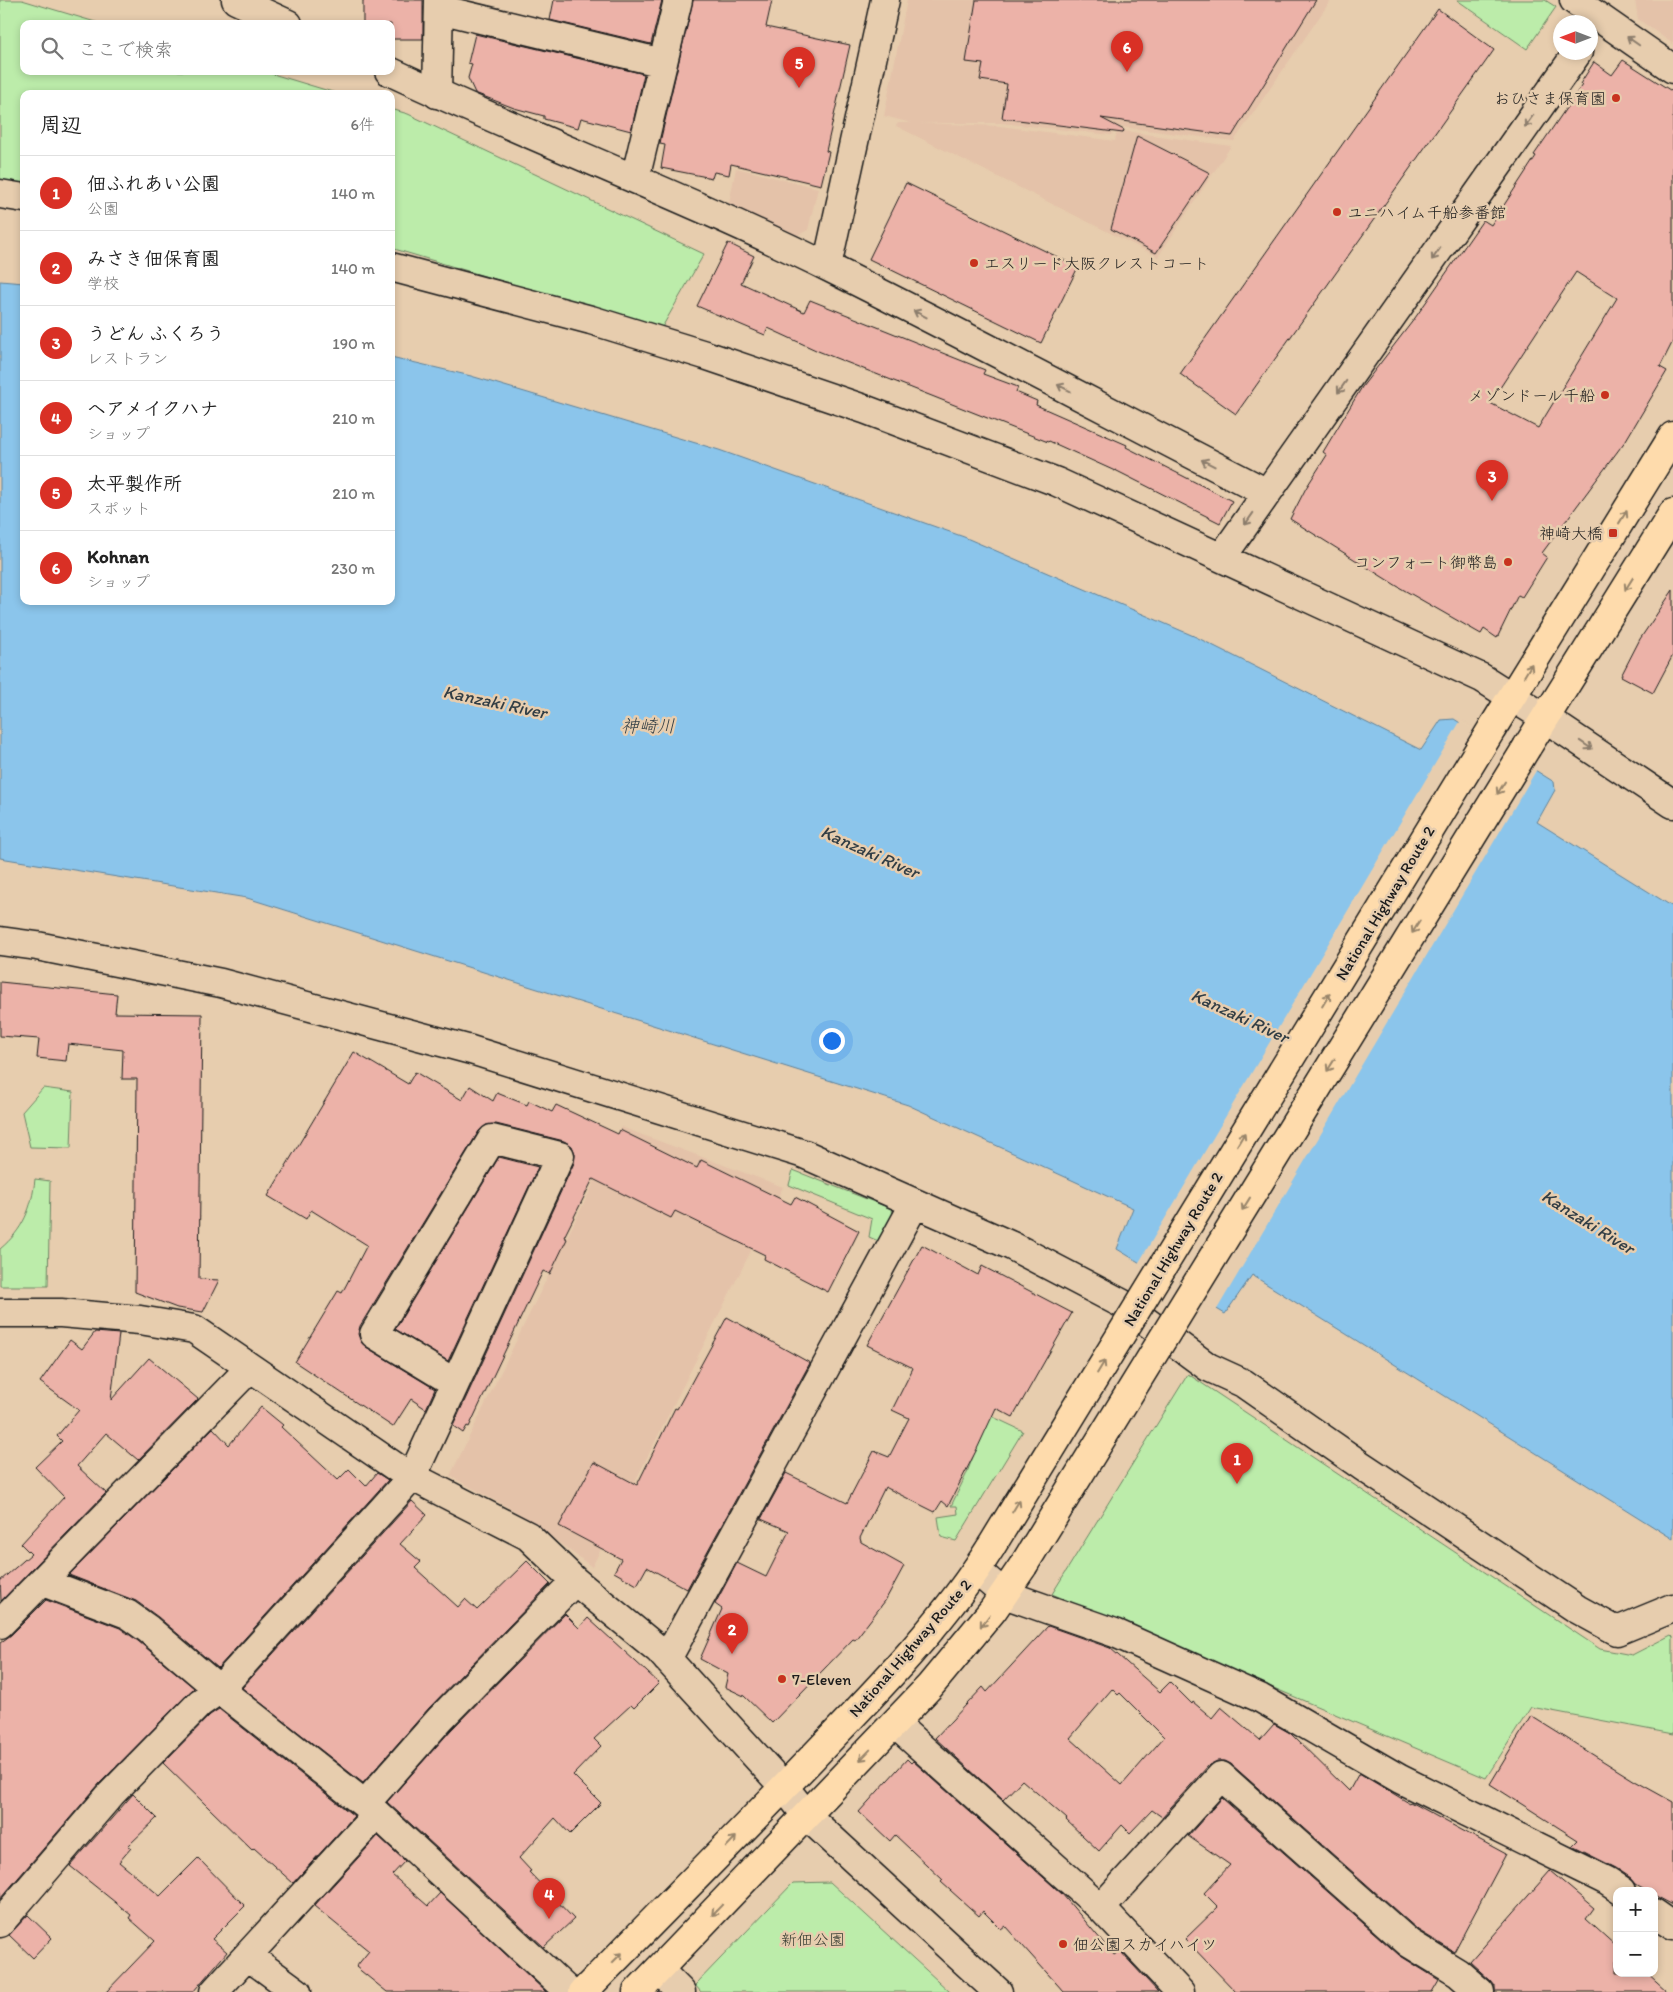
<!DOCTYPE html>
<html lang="ja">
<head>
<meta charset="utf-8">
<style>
  :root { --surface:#fff; --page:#f6f6f6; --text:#222; --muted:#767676; --line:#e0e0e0; --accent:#d93025 }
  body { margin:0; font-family:Itim,"Klee One",sans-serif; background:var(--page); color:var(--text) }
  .controls { position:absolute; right:15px; bottom:15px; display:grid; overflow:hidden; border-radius:10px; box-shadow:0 2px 8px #0003 }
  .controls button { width:45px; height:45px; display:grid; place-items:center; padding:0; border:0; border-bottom:1px solid var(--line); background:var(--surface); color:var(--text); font:25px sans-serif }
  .compass { position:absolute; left:1553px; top:15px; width:45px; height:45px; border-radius:50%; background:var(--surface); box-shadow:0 2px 8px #0003; rotate:270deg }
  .you { position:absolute; left:831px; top:1040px; width:18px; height:18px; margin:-12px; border:4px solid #fff; border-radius:50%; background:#1a73e8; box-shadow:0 0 0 8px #1a73e833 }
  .badge { display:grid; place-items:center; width:32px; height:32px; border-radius:50%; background:var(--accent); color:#fff; font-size:16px; font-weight:700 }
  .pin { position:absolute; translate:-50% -41px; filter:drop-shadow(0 1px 2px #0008) }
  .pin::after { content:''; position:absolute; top:26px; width:18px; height:15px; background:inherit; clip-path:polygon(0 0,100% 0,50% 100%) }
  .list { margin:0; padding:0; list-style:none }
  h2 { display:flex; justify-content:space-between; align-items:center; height:65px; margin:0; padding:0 20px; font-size:21px }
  h2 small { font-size:16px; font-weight:400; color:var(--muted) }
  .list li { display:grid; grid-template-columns:32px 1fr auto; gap:15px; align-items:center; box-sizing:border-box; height:75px; padding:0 20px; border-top:1px solid var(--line) }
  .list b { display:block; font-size:19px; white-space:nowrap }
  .list p { margin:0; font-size:16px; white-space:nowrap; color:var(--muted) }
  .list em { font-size:16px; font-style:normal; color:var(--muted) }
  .icon { flex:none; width:28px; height:28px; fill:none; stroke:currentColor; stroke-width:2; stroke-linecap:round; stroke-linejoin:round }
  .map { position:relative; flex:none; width:1673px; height:1992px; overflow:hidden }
  .search { position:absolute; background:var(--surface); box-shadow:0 2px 8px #0003; left:20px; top:20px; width:375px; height:55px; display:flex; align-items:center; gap:12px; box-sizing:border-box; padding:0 18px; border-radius:10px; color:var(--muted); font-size:19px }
  .panel { position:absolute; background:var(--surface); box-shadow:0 2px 8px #0003; left:20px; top:90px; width:375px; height:515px; border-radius:10px }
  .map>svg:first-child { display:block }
  .built { fill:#e4c2a9 }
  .green { fill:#bcecaa; stroke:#6c8463 }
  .water { fill:#8bc5eb; stroke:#5f8198 }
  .pier { fill:#e7cdae }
  .building { fill:#ecb2a8; stroke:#1c1c1c; fill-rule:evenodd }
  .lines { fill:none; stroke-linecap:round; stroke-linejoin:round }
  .street-casing { stroke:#1c1c1c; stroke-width:31 }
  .secondary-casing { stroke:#1c1c1c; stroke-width:31 }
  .highway-casing { stroke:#1c1c1c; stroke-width:31 }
  .street { stroke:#e7cdae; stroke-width:28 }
  .secondary { stroke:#e7cdae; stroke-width:28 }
  .highway { stroke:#fedbac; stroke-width:28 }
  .highway-bridge-casing { stroke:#1c1c1c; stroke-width:31; stroke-linecap:butt }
  .highway-bridge { stroke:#fedbac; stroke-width:28 }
  .oneway { stroke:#8c7d6c }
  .oneway2 { stroke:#98856b }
  .poi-dot { fill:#c8321e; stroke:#e7cdae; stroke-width:2 }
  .labels { text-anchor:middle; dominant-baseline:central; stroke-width:5; stroke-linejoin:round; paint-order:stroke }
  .poi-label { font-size:16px; fill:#1c1c1c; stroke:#e7cdae; text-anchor:end }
  .street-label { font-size:16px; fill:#1c1c1c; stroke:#e7cdae }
  .park-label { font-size:16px; fill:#343b31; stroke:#e7cdae }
  .water-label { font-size:18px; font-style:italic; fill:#323e45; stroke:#e7cdae }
</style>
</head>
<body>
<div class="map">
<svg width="1673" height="1992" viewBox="0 0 1673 1992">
  <rect width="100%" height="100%" fill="#e7cdae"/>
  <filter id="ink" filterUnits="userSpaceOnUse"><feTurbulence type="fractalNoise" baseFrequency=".02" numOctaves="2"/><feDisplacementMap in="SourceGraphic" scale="10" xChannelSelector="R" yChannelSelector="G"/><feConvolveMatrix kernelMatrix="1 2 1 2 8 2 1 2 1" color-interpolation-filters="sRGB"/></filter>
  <g filter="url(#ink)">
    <!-- built -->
    <path class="built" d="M 907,0 L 1331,0 L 1234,141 L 1114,126 L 1112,135 L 1001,123 L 919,123 L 1000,126 L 1115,141 L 1117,130 L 1231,146 L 1158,257 L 896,126 L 898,123 L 911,123 L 884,116 Z
      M 1635,0 L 1673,0 L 1673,44 L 1638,19 Z
      M 736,168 L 818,188 L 808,230 L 794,237 L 728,208 Z
      M 621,1127 L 783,1187 L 592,1567 L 520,1514 L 450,1476 Z"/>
    <!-- green -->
    <path class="green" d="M 0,0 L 22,0 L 102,24 L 24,24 L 24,71 L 263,71 L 339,94 L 24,94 L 24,185 L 0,181 Z
      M 1457,0 L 1545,0 L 1556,7 L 1527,49 Z
      M 391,109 L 408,114 L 704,254 L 661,329 L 391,248 Z
      M 43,1088 L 73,1092 L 71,1148 L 30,1147 L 22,1112 Z
      M 793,1170 L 892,1209 L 894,1226 L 883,1243 L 869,1237 L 872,1219 L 789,1185 Z
      M 35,1179 L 50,1181 L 48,1286 L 0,1286 L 0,1249 C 23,1230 32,1208 35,1179 Z
      M 1188,1374 L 1600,1649 L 1632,1655 L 1671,1635 L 1673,1637 L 1673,1734 L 1531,1707 L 1486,1778 L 1052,1594 Z
      M 989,1415 L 1023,1431 L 956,1541 L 941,1537 L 938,1517 L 958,1514 L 957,1506 L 951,1506 L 966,1475 Z
      M 830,1882 L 950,1992 L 701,1992 L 695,1985 L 793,1883 Z"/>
    <!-- water -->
    <path class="water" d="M 0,281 L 24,283 L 24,601 L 391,601 L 391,357 L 471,376 L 719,450 L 964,537 L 1196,637 L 1421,750 L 1441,720 L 1454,719 L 1554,782 L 1555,790 L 1537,822 L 1673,907 L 1673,1539 L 1252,1275 L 1225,1314 L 1117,1249 L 1133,1208 L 908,1105 L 247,898 L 0,858 Z"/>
    <!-- pier -->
    <path class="pier" d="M 1461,720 L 1537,769 L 1216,1311 L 1138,1264 Z"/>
    <!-- building -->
    <path class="building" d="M 363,0 L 423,0 L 423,39 L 391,39 L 391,24 L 363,24 Z
      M 554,0 L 662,0 L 651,44 L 550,20 Z
      M 693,0 L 772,0 L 766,27 L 850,45 L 826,151 L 829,152 L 821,185 L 731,164 L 729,175 L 714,172 L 712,178 L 661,168 L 665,145 L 660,144 L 661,138 Z
      M 976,0 L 1316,0 L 1232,136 L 1101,118 L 1124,130 L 1123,133 L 1002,118 L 1007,84 L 980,80 L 983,64 L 966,62 Z
      M 1438,9 L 1494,50 L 1236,414 L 1180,374 Z
      M 475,34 L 644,74 L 631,131 L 581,118 L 578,128 L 544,119 L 544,116 L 514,108 L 475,93 L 468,78 L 472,64 L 468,63 Z
      M 1623,60 L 1673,92 L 1673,341 L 1660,367 L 1667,371 L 1626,440 L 1542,553 L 1547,557 L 1522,597 L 1518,595 L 1497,638 L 1484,629 L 1481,634 L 1397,586 L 1290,519 L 1306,488 L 1327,455 L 1323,452 L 1362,387 L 1415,318 L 1483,220 L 1491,225 L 1536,156 L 1534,155 L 1582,85 L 1580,84 L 1594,62 L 1612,75 ZM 1576,272 L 1617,298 L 1538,428 L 1490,403 Z
      M 1137,136 L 1210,173 L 1156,253 L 1111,229 Z
      M 906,183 L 1078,267 L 1041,343 L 869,259 Z
      M 728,243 L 754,256 L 741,283 L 804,312 L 810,300 L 985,370 L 983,374 L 1018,387 L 1016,392 L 1037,401 L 1036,405 L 1127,445 L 1126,447 L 1232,501 L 1220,523 L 1115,470 L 1115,471 L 1049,441 L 1048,442 L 818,351 L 768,328 L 765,335 L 697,306 Z
      M 1673,590 L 1673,655 L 1653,693 L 1621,676 L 1640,639 Z
      M 0,982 L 117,994 L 115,1013 L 202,1014 L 199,1279 L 219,1280 L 203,1312 L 177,1308 L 135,1292 L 137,1079 L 122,1079 L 123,1050 L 68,1044 L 66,1061 L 37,1058 L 39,1039 L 0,1036 Z
      M 354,1052 L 408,1084 L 415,1072 L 462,1100 L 470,1086 L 493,1101 L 497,1093 L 527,1105 L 529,1101 L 552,1112 L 556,1105 L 618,1134 L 620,1130 L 697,1168 L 701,1160 L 791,1204 L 795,1197 L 859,1231 L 828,1292 L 764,1259 L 765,1255 L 675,1211 L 671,1218 L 593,1179 L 564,1237 L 567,1239 L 550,1274 L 543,1271 L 485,1393 L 469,1427 L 467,1426 L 463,1433 L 453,1426 L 574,1163 L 575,1154 L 572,1146 L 564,1141 L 496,1124 L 486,1125 L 479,1131 L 360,1326 L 358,1334 L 361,1342 L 366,1347 L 435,1389 L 426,1409 L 411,1399 L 393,1427 L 295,1362 L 338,1291 L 342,1293 L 367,1245 L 311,1210 L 306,1219 L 268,1196 Z
      M 499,1157 L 538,1167 L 448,1361 L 395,1329 Z
      M 922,1245 L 978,1275 L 982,1266 L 1072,1313 L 1013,1417 L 996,1408 L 977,1449 L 948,1506 L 942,1501 L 935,1512 L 885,1487 L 860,1538 L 861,1542 L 904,1566 L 885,1601 L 855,1640 L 853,1639 L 772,1723 L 744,1696 L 725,1687 L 728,1674 L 700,1659 L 722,1609 L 715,1604 L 737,1563 L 766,1577 L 789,1531 L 761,1519 L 786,1473 L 847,1503 L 874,1451 L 889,1457 L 909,1418 L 892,1410 L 913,1368 L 867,1345 Z
      M 727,1317 L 810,1363 L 687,1589 L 647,1567 L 637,1585 L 614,1572 L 621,1559 L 559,1526 L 594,1462 L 637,1485 L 675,1408 L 677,1409 Z
      M 95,1332 L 119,1334 L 111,1400 L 149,1358 L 198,1399 L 138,1460 L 106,1433 L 77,1466 L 106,1493 L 1,1601 L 0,1581 L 31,1554 L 21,1544 L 64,1497 L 35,1467 L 62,1441 L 57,1436 L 79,1410 L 40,1382 L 70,1340 L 82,1349 Z
      M 261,1407 L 283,1425 L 281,1427 L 338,1480 L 349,1469 L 366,1486 L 377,1473 L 388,1480 L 218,1668 L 158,1617 L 136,1601 L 69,1575 L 213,1428 L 229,1445 Z
      M 412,1501 L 427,1515 L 400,1544 L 421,1562 L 415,1568 L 458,1607 L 465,1599 L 477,1610 L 527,1561 L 550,1584 L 429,1708 L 363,1783 L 242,1688 Z
      M 46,1600 L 120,1628 L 138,1641 L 194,1688 L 100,1783 L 0,1899 L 0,1643 L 11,1635 Z
      M 565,1614 L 579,1628 L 588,1618 L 659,1683 L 634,1708 L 631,1705 L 594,1739 L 601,1746 L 573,1775 L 601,1803 L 570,1834 L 555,1818 L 519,1858 L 531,1871 L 529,1872 L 574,1919 L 544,1947 L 387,1802 L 451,1730 Z
      M 1048,1626 L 1110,1648 L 1160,1692 L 1170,1682 L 1192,1704 L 1193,1702 L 1212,1718 L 1221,1707 L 1260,1740 L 1274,1724 L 1290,1733 L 1349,1791 L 1359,1773 L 1409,1803 L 1410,1802 L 1506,1854 L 1454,1952 L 1418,1930 L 1231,1764 L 1225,1761 L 1217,1761 L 1209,1765 L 1162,1817 L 1152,1810 L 1130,1833 L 1122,1825 L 1099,1851 L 1066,1820 L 1067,1819 L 1022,1780 L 1003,1800 L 935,1738 L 983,1687 L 987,1692 ZM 1112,1689 L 1118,1695 L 1120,1693 L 1164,1737 L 1122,1785 L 1070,1738 Z
      M 219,1709 L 354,1816 L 293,1883 L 254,1848 L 252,1850 L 163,1763 L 210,1715 Z
      M 1531,1716 L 1635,1781 L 1673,1802 L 1673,1905 L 1654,1895 L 1654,1891 L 1648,1891 L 1636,1884 L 1631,1878 L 1616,1868 L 1572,1846 L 1578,1840 L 1490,1784 Z
      M 907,1759 L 911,1763 L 913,1761 L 1062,1894 L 1114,1955 L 1120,1951 L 1158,1992 L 1064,1992 L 1005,1926 L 1001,1929 L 983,1911 L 979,1916 L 941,1882 L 943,1880 L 895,1835 L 890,1841 L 859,1812 Z
      M 133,1794 L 157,1818 L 128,1846 L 131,1848 L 119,1862 L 160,1896 L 198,1858 L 245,1906 L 212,1939 L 227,1952 L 193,1992 L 106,1992 L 155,1941 L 129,1918 L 131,1915 L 70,1866 Z
      M 1222,1798 L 1399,1955 L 1439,1980 L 1432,1992 L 1236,1992 L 1185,1939 L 1218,1907 L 1204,1893 L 1230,1865 L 1188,1836 Z
      M 378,1836 L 405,1861 L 392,1875 L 428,1906 L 440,1893 L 546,1992 L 387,1992 L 356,1967 L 369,1951 L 314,1906 Z
      M 1550,1871 L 1594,1908 L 1586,1919 L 1617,1947 L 1617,1973 L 1646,1973 L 1667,1992 L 1495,1992 L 1495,1986 L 1491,1981 L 1470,1962 Z
      M 28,1915 L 52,1938 L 33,1958 L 9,1935 Z"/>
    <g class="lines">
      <!-- street casing -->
      <g class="street-casing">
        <path id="street" d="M 236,0 L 288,24
          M 1574,0 L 1673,69
          M 439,9 L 663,63
          M 389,71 C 534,139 684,196 828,267 C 975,340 1121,418 1267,493
          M 635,179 L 678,0
          M 0,194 L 24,198
          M 391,267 L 591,320 L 705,355 L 864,409 L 1057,482 L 1482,678 L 1545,718 L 1673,804
          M 1222,557 L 1578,52
          M 0,941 L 37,946 L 221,983 L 471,1050 L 804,1154 L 1012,1246 L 1121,1303 L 1208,1367 L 1243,1383 L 1362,1466 L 1577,1609 L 1617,1631 L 1673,1608
          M 0,1313 L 61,1313 L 140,1320 L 194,1329 L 403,1472 L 528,1536 L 575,1581 L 659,1650 L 784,1787 L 807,1816 L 998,1992
          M 976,1570 L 1004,1594 L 1115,1633 L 1260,1698 L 1400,1779 L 1607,1881 L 1622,1891
          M 43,1582 L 127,1614 L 148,1629 L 214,1685 L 377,1814 L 569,1992
          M 0,1624 L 250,1368
          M 667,1659 L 915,1203
          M 895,1724 L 1101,1908 L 1180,1992
          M 365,1804 L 440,1719 L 575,1581
          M 1101,1908 L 1221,1776 L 1409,1943 L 1458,1973 L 1480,1992
          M 1654,1913 L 1673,1926
          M 0,1923 L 111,1794 L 200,1703 L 220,1689 L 412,1477 L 560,1156 L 492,1139 L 374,1334 L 455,1383
          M 248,1956 L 297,1992
          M 659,1970 L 681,1992
          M 214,1992 L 377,1814"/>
      </g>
      <!-- secondary casing -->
      <g class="secondary-casing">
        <path id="secondary" d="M 437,94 L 439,0
          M 827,266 L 885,0"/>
      </g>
      <!-- highway casing -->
      <g class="highway-casing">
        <path id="highway" d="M 1493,727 L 1673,436
          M 1527,747 L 1673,513
          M 583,1992 C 660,1914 737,1836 813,1757 C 876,1691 942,1625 991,1547
          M 637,1992 L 930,1686 L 993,1610 L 1023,1566"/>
      </g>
      <!-- street -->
      <use href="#street" class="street"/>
      <!-- secondary -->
      <use href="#secondary" class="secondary"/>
      <!-- highway -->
      <use href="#highway" class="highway"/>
      <!-- highway-bridge casing -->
      <g class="highway-bridge-casing">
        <path id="highway-bridge" d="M 991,1547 L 1493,727
          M 1023,1566 L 1527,747"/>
      </g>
      <!-- highway-bridge -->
      <use href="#highway-bridge" class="highway-bridge"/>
    </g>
    <!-- one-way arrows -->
    <defs><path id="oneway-shaft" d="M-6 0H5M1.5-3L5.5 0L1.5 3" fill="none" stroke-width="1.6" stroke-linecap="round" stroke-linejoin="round" transform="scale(1.25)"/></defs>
    <g class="oneway">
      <use href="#oneway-shaft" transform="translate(1633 41) rotate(-145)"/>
      <use href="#oneway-shaft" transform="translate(1529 121) rotate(125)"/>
      <use href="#oneway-shaft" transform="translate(1436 254) rotate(125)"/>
      <use href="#oneway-shaft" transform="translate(920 314) rotate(-153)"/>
      <use href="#oneway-shaft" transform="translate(1342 387) rotate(125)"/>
      <use href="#oneway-shaft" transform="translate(1064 388) rotate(-153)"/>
      <use href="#oneway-shaft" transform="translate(1208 463) rotate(-153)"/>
      <use href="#oneway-shaft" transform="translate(1249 519) rotate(125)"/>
      <use href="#oneway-shaft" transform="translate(1586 745) rotate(34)"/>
    </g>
    <g class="oneway2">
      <use href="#oneway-shaft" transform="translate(1623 517) rotate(-58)"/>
      <use href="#oneway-shaft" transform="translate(1629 584) rotate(122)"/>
      <use href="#oneway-shaft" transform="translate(1528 670) rotate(-59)"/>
      <use href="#oneway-shaft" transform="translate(1501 788) rotate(122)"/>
      <use href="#oneway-shaft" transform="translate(1416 927) rotate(122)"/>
      <use href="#oneway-shaft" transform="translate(1326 1000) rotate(-59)"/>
      <use href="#oneway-shaft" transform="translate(1331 1065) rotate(122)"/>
      <use href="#oneway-shaft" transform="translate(1241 1139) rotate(-59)"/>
      <use href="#oneway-shaft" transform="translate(1246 1204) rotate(122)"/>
      <use href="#oneway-shaft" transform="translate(1101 1367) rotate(-59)"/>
      <use href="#oneway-shaft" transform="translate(1016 1506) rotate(-59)"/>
      <use href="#oneway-shaft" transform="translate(985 1621) rotate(128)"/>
      <use href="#oneway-shaft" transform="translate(865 1755) rotate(134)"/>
      <use href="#oneway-shaft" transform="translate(731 1842) rotate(-46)"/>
      <use href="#oneway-shaft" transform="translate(717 1910) rotate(134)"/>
      <use href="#oneway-shaft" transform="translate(617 1958) rotate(-45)"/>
    </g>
  </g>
  <!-- markers -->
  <g class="poi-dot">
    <circle cx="1616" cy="98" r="5"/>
    <circle cx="1337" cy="212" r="5"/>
    <circle cx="974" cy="263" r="5"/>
    <circle cx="1605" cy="395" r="5"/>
    <rect x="1608" y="528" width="10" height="10" rx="2.5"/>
    <circle cx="1508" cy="562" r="5"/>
    <circle cx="782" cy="1679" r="5"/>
    <circle cx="1063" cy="1944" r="5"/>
  </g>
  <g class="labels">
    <!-- poi labels -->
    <g class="poi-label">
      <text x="1606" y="98">おひさま保育園</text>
      <text x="1347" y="212" text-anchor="start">ユニハイム千船参番館</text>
      <text x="984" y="263" text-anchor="start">エスリード大阪クレストコート</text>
      <text x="1595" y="395">メゾンドール千船</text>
      <text x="1603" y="533">神崎大橋</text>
      <text x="1498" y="562">コンフォート御幣島</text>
      <text x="792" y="1679" text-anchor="start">7-Eleven</text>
      <text x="1073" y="1944" text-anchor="start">佃公園スカイハイツ</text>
    </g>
    <!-- street labels -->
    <g class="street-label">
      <text transform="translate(1385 903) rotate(-59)">National Highway Route 2</text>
      <text transform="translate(1173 1249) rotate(-59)">National Highway Route 2</text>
      <text transform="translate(910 1648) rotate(-49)">National Highway Route 2</text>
    </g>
    <!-- park labels -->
    <g class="park-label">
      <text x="813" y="1939">新佃公園</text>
    </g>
    <!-- water labels -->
    <g class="water-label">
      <text transform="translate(495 702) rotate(12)">Kanzaki River</text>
      <text x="648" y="726">神崎川</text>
      <text transform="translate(870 852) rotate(24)">Kanzaki River</text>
      <text transform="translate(1240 1016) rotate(25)">Kanzaki River</text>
      <text transform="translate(1588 1222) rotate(32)">Kanzaki River</text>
    </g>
  </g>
</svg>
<div class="controls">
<button>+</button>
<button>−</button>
</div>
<svg class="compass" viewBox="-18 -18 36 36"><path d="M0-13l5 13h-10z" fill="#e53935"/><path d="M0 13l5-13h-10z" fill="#767676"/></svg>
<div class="you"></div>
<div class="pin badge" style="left:1237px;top:1484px">1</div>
<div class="pin badge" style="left:732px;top:1654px">2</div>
<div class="pin badge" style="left:1492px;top:501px">3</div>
<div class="pin badge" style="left:549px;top:1919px">4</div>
<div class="pin badge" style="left:799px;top:88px">5</div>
<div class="pin badge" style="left:1127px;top:72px">6</div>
<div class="search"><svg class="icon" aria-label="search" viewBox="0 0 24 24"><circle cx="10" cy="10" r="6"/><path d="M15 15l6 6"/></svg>ここで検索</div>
<section class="panel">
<h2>周辺<small>6件</small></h2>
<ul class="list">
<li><span class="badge">1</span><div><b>佃ふれあい公園</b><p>公園</p></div><em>140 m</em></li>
<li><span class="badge">2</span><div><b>みさき佃保育園</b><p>学校</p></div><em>140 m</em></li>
<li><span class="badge">3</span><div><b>うどん ふくろう</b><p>レストラン</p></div><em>190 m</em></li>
<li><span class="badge">4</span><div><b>ヘアメイクハナ</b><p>ショップ</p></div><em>210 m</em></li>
<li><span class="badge">5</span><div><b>太平製作所</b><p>スポット</p></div><em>210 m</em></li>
<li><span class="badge">6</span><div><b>Kohnan</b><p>ショップ</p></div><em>230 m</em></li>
</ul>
</section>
</div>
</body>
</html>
